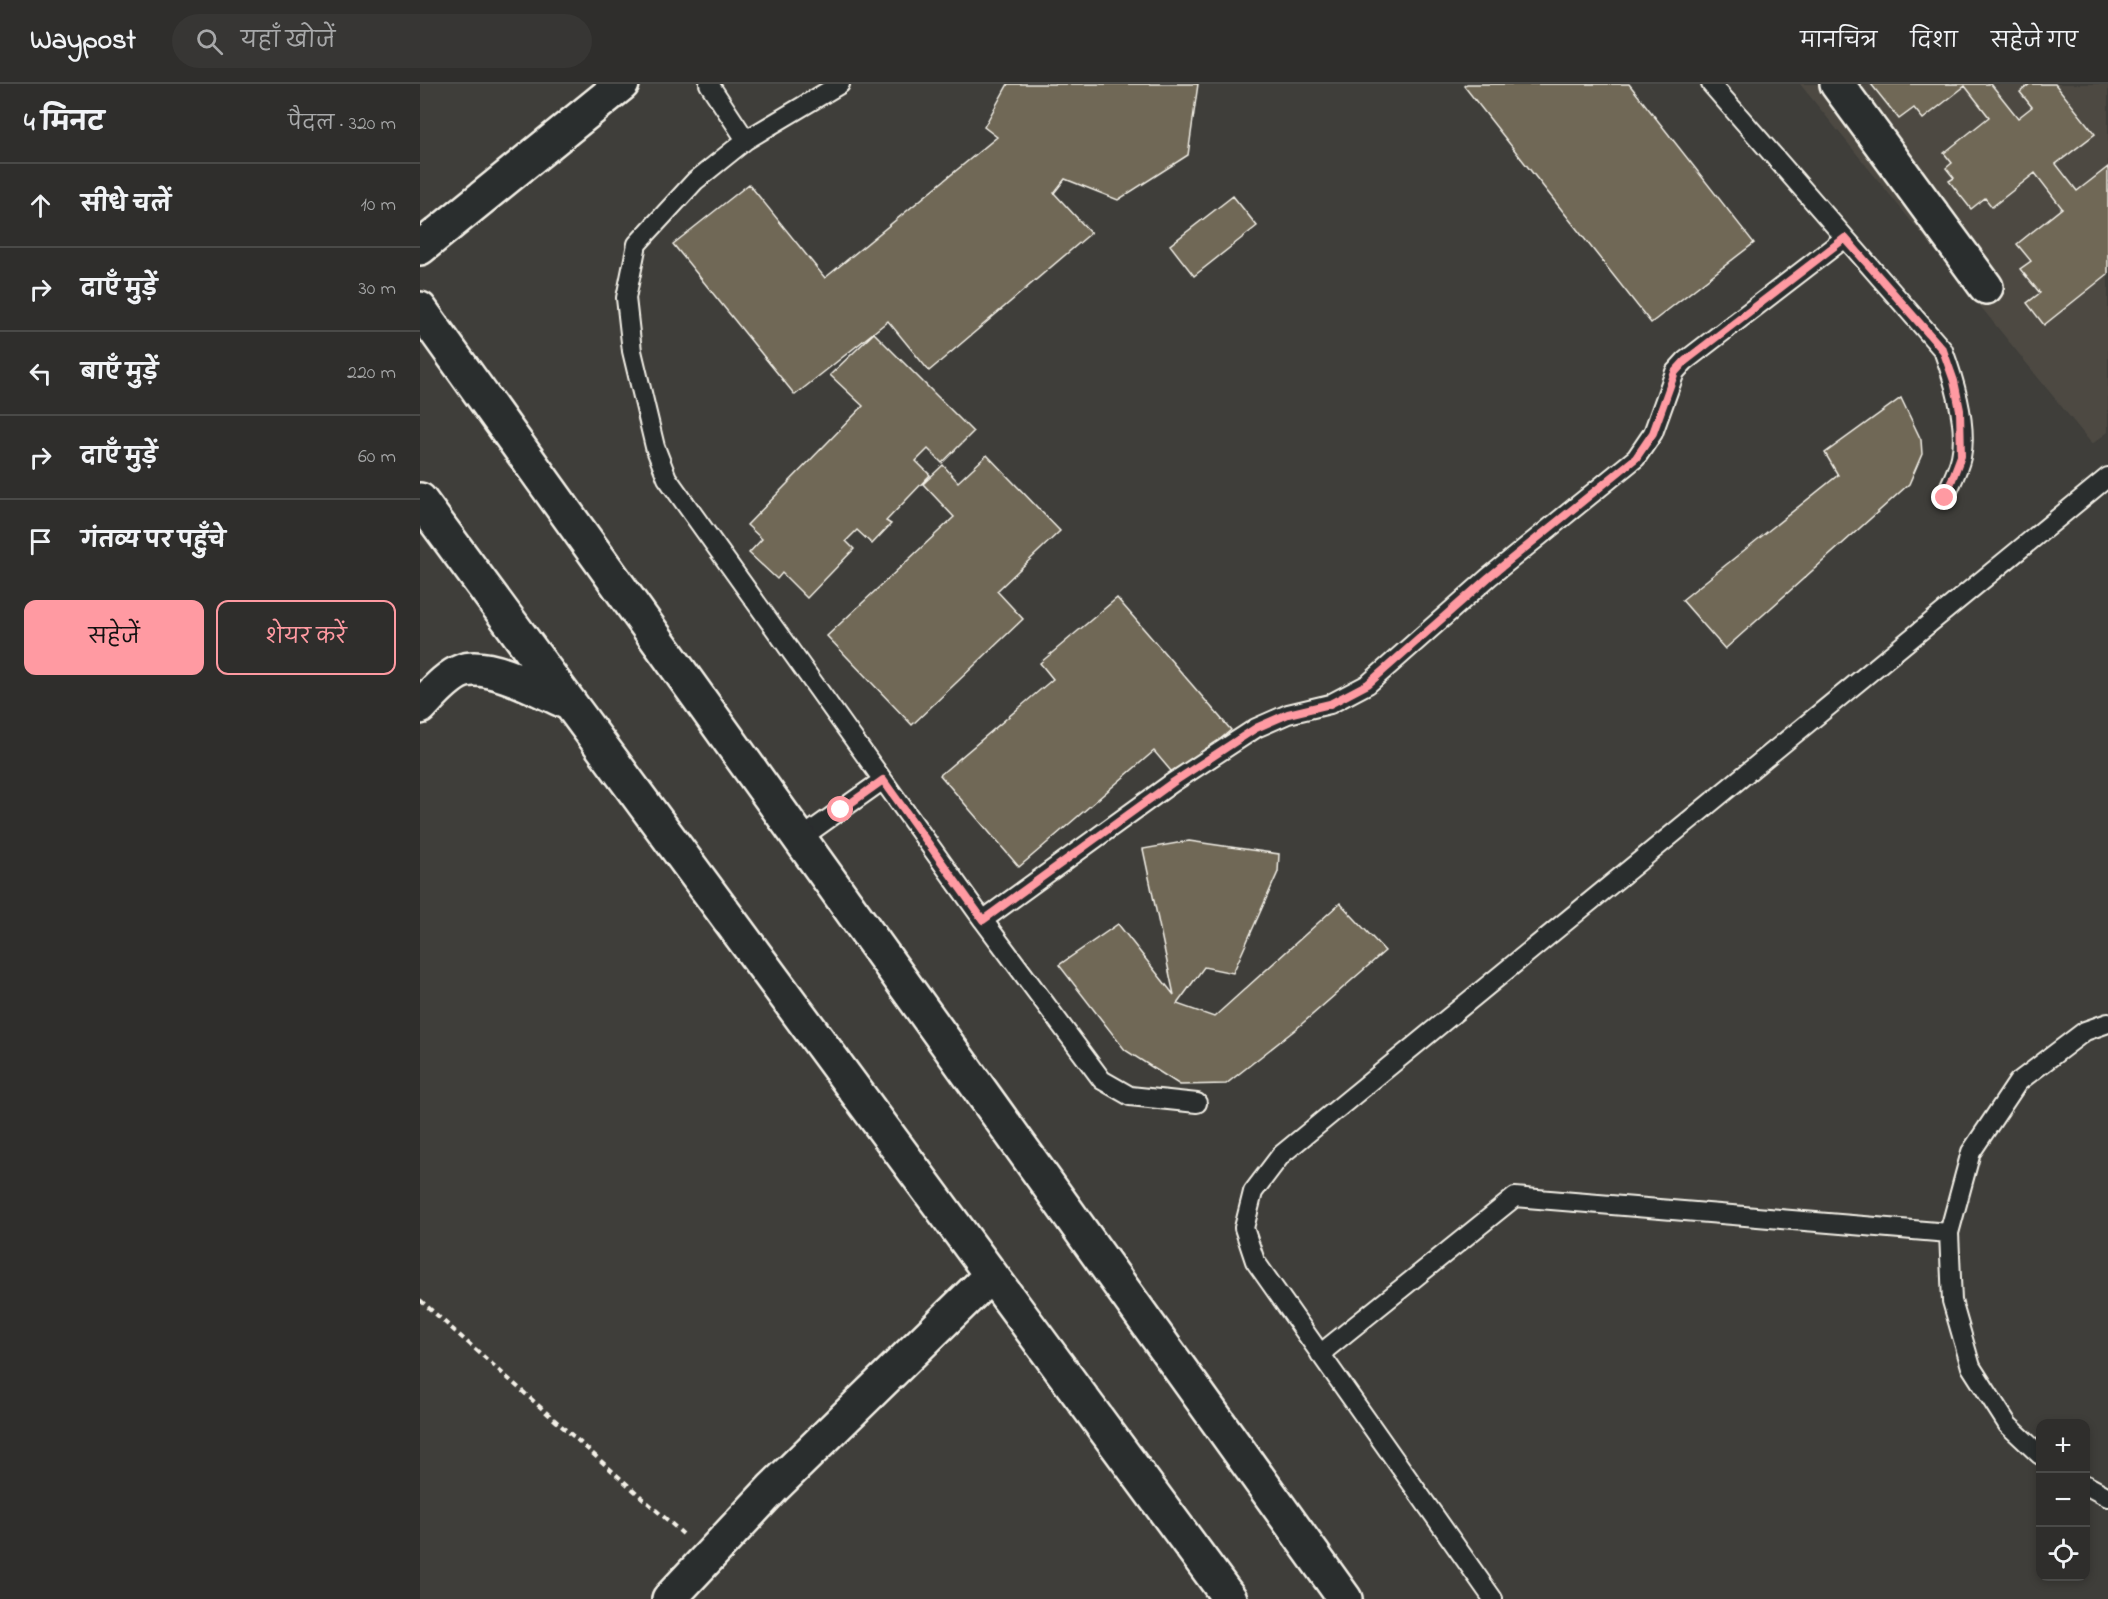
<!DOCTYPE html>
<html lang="hi">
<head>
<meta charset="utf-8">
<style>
  :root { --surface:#2f2e2c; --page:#373634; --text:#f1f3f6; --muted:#a7a8a9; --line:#4a4a48; --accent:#ff9aa2 }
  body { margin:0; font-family:"Indie Flower","Playpen Sans Deva",sans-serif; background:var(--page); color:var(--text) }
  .controls { position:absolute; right:18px; bottom:18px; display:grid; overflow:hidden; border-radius:12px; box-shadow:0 3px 9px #0003 }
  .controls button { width:54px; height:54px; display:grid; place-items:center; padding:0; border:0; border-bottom:2px solid var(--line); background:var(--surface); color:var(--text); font:30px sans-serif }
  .stop { position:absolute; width:18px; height:18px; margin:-14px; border:4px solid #ff9aa2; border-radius:50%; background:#fff }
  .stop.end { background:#ff9aa2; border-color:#fff; box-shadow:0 2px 6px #0008 }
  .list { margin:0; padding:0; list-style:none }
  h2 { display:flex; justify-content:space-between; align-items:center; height:78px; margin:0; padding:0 24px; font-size:26px }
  h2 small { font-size:20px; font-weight:400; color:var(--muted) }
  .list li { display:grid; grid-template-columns:39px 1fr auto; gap:18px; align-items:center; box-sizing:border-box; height:84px; padding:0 24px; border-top:2px solid var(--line) }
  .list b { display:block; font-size:22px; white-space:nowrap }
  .list em { font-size:20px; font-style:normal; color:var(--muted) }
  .actions { display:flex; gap:12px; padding:18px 24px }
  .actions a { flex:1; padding:14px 0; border:2px solid var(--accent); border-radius:12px; text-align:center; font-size:21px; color:var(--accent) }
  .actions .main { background:var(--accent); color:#111 }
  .icon { flex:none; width:33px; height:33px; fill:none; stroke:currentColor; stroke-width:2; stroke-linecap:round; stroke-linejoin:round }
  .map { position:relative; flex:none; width:1688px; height:1515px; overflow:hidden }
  header { display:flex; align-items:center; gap:36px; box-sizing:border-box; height:84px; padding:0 30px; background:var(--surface); border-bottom:2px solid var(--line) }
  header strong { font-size:28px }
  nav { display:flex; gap:33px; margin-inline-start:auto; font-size:21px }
  .search { width:420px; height:54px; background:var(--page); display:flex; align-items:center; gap:15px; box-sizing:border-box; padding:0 21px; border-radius:33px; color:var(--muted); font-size:22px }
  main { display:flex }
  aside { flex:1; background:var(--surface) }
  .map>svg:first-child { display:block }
  .built { fill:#4d4a43 }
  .building { fill:#6f6757; stroke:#f4f1e8; stroke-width:1.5 }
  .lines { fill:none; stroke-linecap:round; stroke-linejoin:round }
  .lane-casing { stroke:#f4f1e8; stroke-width:22 }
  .street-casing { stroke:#f4f1e8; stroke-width:38 }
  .secondary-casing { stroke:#f4f1e8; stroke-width:38 }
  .path { stroke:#f4f1e8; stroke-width:4; stroke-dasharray:6 4.5; stroke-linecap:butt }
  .lane { stroke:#2a2d2e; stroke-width:18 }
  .street { stroke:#2a2d2e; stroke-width:33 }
  .secondary { stroke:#2a2d2e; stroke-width:33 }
  .route { stroke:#ff9aa2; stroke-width:8 }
</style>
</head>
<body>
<header>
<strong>Waypost</strong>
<div class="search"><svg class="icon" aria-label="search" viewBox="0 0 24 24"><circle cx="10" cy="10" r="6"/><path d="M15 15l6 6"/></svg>यहाँ खोजें</div>
<nav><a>मानचित्र</a><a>दिशा</a><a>सहेजे गए</a></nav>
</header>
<main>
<aside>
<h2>4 मिनट<small>पैदल · 320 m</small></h2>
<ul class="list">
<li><svg class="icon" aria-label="ahead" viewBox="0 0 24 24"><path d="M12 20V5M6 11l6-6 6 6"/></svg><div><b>सीधे चलें</b></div><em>10 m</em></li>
<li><svg class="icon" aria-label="right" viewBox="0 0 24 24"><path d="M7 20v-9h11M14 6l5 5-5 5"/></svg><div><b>दाएँ मुड़ें</b></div><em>30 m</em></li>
<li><svg class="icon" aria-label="left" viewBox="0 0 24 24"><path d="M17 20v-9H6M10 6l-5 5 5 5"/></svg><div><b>बाएँ मुड़ें</b></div><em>220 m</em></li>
<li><svg class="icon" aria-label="right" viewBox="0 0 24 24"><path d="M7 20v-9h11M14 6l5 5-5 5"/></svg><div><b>दाएँ मुड़ें</b></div><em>60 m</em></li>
<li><svg class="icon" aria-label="arrive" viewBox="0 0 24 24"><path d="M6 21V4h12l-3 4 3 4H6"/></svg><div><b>गंतव्य पर पहुँचे</b></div></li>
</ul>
<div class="actions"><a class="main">सहेजें</a><a>शेयर करें</a></div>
</aside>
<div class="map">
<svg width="1688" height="1515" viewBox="0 0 1688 1515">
  <rect width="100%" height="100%" fill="#3f3e3a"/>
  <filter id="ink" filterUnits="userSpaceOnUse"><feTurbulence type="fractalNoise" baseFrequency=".0167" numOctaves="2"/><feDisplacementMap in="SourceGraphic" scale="12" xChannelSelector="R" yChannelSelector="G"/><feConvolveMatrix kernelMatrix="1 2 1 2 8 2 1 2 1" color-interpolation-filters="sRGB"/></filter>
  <g filter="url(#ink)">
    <!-- built -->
    <path class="built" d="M 1380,0 L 1688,0 L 1688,348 L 1672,360 Z"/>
    <!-- building -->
    <path class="building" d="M 588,0 L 778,0 L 768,71 L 698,116 L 645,95 L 634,109 L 671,149 L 509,287 L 468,237 L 375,311 L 253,160 L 329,100 L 405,194 L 577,53 L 564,43 Z
      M 1047,0 L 1209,0 L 1334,159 L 1231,239 L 1044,2 Z
      M 1451,0 L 1571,0 L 1598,34 L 1612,23 L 1600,8 L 1610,0 L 1635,0 L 1675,50 L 1636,80 L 1657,107 L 1688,83 L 1688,190 L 1624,241 L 1607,219 L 1620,209 L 1600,185 L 1611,177 L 1597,160 L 1642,124 L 1615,89 L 1572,123 L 1565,114 L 1551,125 L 1529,97 L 1534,94 L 1526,84 L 1532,79 L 1524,69 L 1569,33 L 1545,2 L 1503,35 L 1494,24 L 1479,35 Z
      M 813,112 L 837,142 L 774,192 L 750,161 Z
      M 454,249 L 553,348 L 522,379 L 508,365 L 496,377 L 510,391 L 466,437 L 471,440 L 452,460 L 437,446 L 426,457 L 434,465 L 387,514 L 362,489 L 357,495 L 329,469 L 342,455 L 327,441 L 443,322 L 410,291 Z
      M 1481,314 L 1501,356 L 1502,370 L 1489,400 L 1305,565 L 1262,516 L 1418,391 L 1405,369 Z
      M 567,371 L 640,447 L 577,507 L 603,535 L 492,641 L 407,552 L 534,433 L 503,400 L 523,381 L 538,398 Z
      M 697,514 L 811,646 L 756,693 L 734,667 L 599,783 L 520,691 L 633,595 L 620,579 Z
      M 769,757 L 859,770 L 858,788 L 813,889 L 784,883 L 757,920 L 794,933 L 920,819 L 965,867 L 876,945 L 806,1000 L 760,1001 L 705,966 L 639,881 L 698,840 L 754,911 L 723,765 Z"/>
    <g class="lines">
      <!-- lane casing -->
      <g class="lane-casing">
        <path id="lane" d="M 289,0 L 326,56
          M 420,0 L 326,56 L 275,97 L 217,160 L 206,214 L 212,267 L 235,363 L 247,394 L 563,836
          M 1291,0 L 1523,266 C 1534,296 1548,341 1541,373 C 1538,387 1530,401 1525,413
          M 380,755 L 463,696
          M 777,1019 L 710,1012 L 682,996 L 563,836 L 752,699 L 836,644 L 868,630 L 910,620 L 948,600 L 1069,493 L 1216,374 L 1233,349 L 1255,288 L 1265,277 L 1425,154
          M 900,1270 L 1095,1113 L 1529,1149
          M 1620,1371 L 1588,1341 L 1551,1283 L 1532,1217 L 1529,1149 L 1551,1068 L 1598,998 L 1665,947 L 1688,939
          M 1666,1401 L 1688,1413
          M 1073,1515 L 835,1177 L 824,1144 L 833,1108 L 861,1071 L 1688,393"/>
      </g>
      <!-- street casing -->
      <g class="street-casing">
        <path id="street" d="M 1417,0 L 1566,203
          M 0,164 L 202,0
          M 0,416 L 810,1515
          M 0,623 C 12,611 26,593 42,587 C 68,577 122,607 146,618
          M 249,1515 L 353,1404 L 571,1191"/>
      </g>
      <!-- secondary casing -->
      <g class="secondary-casing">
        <path id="secondary" d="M 0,225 L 925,1515"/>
      </g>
      <!-- path -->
      <path class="path" d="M 0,1216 L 263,1450"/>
      <!-- lane -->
      <use href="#lane" class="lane"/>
      <!-- street -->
      <use href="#street" class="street"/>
      <!-- secondary -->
      <use href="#secondary" class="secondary"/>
    </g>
  </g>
  <g class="lines" filter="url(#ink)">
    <!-- route -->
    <path class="route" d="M 421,726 L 463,696 L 563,836 L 752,699 L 836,644 L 868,630 L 910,620 L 948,600 L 1069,493 L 1216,374 L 1233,349 L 1255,288 L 1265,277 L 1425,154 L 1523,266 L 1534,297 L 1540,326 L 1541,372 L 1525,414"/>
  </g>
</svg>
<div class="controls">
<button>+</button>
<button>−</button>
<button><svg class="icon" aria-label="locate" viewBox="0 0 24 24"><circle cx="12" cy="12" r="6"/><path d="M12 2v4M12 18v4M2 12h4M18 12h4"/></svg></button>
</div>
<div class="stop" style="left:421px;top:726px"></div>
<div class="stop end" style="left:1525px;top:414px"></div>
</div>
</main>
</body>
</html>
